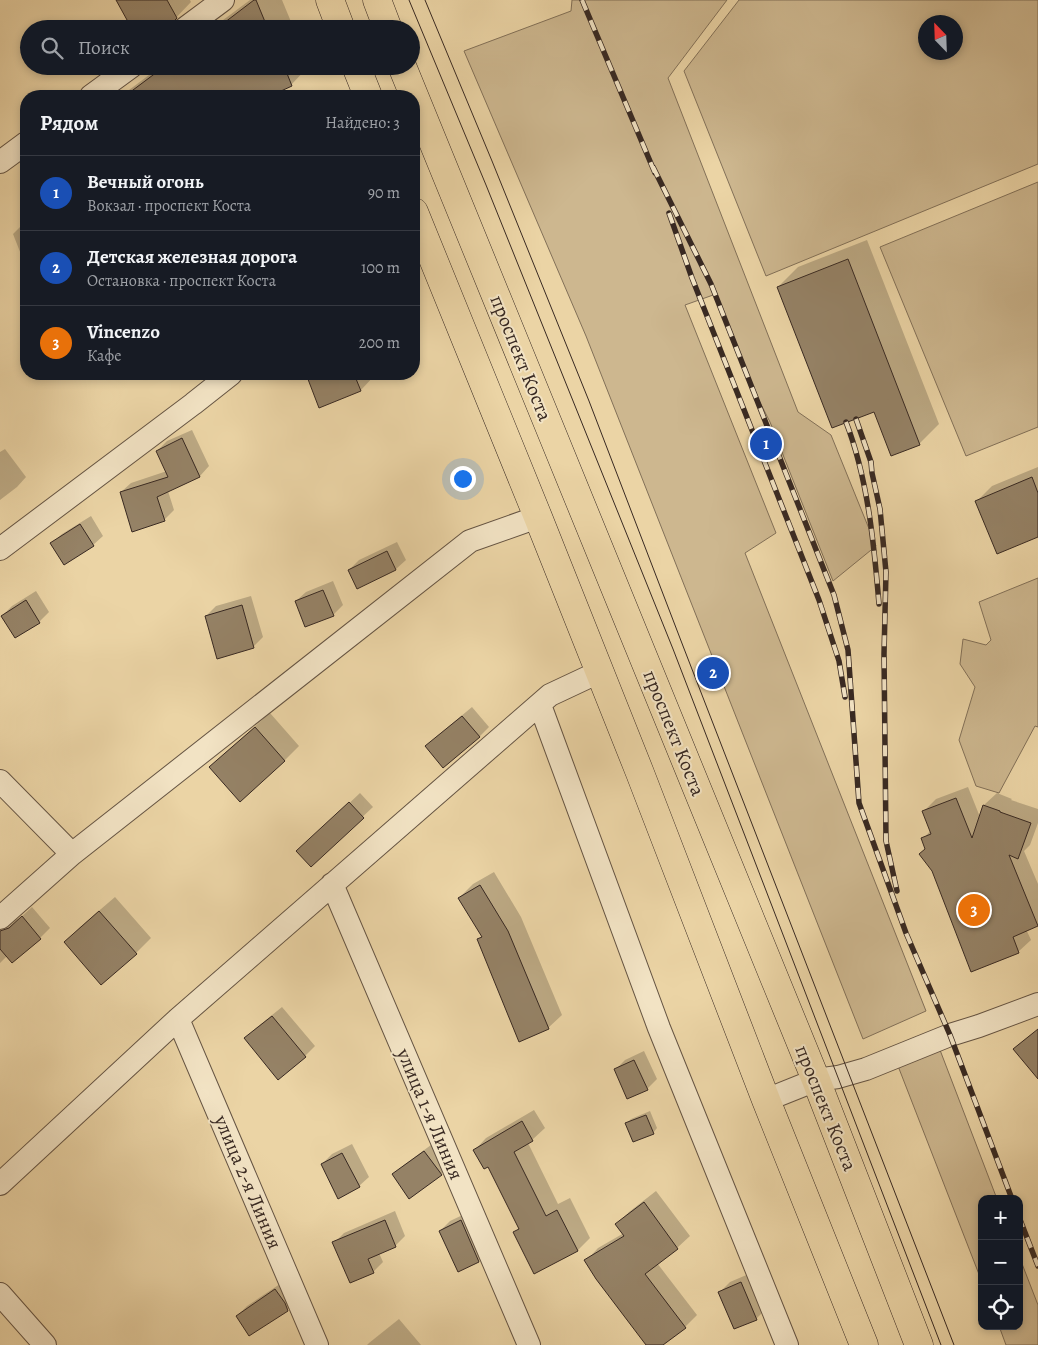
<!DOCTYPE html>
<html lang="ru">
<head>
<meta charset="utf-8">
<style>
  :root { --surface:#171b24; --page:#242831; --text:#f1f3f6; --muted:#9ea1a6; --line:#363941; --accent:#c59692 }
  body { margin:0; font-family:Alegreya,serif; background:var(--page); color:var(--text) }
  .controls { position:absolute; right:15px; bottom:15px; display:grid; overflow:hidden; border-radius:10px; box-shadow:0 2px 8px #0003 }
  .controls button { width:45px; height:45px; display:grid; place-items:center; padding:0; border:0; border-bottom:1px solid var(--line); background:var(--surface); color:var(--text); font:25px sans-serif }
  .compass { position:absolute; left:918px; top:15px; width:45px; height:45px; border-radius:50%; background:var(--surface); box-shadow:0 2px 8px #0003; rotate:337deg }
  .you { position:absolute; left:462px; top:478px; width:18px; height:18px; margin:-12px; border:4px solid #fff; border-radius:50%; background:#1a73e8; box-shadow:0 0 0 8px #1a73e833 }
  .badge { display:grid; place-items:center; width:32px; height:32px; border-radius:50%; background:var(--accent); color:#fff; font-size:16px; font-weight:700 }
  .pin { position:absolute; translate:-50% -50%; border:2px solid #fff; box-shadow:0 1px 5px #0006 }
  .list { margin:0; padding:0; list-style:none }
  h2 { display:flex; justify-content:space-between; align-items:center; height:65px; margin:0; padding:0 20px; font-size:21px }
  h2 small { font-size:16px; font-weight:400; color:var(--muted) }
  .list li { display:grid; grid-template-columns:32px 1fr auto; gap:15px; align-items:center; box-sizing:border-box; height:75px; padding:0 20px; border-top:1px solid var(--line) }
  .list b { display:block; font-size:19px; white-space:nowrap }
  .list p { margin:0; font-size:16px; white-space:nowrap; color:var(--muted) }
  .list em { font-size:16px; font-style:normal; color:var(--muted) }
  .icon { flex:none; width:28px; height:28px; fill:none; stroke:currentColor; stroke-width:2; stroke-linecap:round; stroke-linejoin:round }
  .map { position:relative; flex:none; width:1038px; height:1345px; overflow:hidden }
  .search { position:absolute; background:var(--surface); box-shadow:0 2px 8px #0003; left:20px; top:20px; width:400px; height:55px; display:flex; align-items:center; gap:12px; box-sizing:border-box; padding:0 18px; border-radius:28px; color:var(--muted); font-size:19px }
  .panel { position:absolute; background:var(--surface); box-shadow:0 2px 8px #0003; left:20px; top:90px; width:400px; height:290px; border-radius:20px }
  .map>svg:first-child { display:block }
  .green { fill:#cdb78f; stroke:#827058; fill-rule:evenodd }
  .shadow { fill:#0003 }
  .building { fill:#958266; stroke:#382922 }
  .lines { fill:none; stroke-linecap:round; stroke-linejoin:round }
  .minor-casing { stroke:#655443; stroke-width:24 }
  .primary-casing { stroke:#382922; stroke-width:29 }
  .minor { stroke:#f2e3c4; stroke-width:22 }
  .primary { stroke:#ebd4a5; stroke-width:28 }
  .tram { stroke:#382922; stroke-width:1 }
  .rail-casing { stroke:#382922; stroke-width:5.5 }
  .rail { stroke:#f2e3c4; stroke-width:4; stroke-dasharray:11; stroke-linecap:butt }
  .labels { text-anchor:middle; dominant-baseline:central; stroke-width:4; stroke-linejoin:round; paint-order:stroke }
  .street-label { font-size:20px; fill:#382922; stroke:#f2e3c4 }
</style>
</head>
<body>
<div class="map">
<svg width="1038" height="1345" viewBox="0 0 1038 1345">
  <rect width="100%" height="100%" fill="#ebd4a5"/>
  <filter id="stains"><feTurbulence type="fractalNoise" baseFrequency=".004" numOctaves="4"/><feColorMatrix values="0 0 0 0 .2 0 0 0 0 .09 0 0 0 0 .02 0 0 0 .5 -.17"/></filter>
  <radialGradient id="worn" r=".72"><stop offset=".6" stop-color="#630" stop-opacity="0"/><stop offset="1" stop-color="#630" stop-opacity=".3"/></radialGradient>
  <!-- green -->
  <path class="green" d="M 572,0 L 727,0 L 668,78 L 798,412 L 831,435 L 876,546 L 833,581 L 770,422 L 747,377 L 716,294 L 685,305 L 776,533 L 745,553 L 926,1011 L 863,1039 L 586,336 L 464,51 L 571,11 Z
    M 739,0 L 1038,0 L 1038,164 L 766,276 L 684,71 ZM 956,22 L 956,52 L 926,52 L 926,22 Z
    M 1038,182 L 1038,427 L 966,456 L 880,247 Z
    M 1038,578 L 1038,727 L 1035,726 L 999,793 L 976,786 L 959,740 L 975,687 L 960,664 L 963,639 L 986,645 L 991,640 L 979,602 Z
    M 940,1050 L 997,1199 L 982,1199 L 982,1282 L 898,1066 Z
    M 1019,1256 L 1038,1305 L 1038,1345 L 1006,1345 L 999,1326 L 1019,1326 Z"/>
  <!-- shadow -->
  <path class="shadow" d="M 117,0 L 190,0 L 191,2 L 171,23 Z
    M 250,0 L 282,0 L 294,29 L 211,29 Z
    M 161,66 L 309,66 L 291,85 L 267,96 L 121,96 Z
    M 26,223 L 26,267 L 13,234 L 23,224 Z
    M 867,240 L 939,424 L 919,444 L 874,410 L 778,287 L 798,267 Z
    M 307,374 L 375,374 L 375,375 L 361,390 L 320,406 Z
    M 192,430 L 209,466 L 200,476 L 168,491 L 174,510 L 164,520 L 121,492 L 131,483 L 167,471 L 157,451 L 167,441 Z
    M 5,449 L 26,477 L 17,487 L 0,500 L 0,452 Z
    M 1038,467 L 1038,535 L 977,501 L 992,486 Z
    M 91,516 L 103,536 L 93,545 L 52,543 L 62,534 Z
    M 397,542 L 406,560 L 396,569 L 349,570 L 359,560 Z
    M 333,581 L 343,605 L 333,615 L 296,601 L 306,592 Z
    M 36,591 L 49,612 L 39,622 L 2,616 L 12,606 Z
    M 251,596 L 263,637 L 253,647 L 206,616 L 216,606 Z
    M 472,707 L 489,727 L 479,737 L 436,737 Z
    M 270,713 L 299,746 L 284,761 L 211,767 L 226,752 Z
    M 968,787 L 980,817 L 984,805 L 997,793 L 1012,799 L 1011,800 L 1038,809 L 1038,823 L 1030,845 L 1024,851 L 1038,884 L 1038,924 L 1026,929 L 1031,940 L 1018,952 L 933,871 L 923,839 L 931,830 L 924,811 L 936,799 Z
    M 360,793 L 373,807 L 311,865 L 308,842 Z
    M 494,872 L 521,917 L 562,1015 L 548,1028 L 478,940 L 482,936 L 459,898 L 473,884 Z
    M 115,897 L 151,938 L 136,953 L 65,942 L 80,927 Z
    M 32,907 L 50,928 L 40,938 L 7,956 L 0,963 L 0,931 L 12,921 L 20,918 Z
    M 282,1007 L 315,1046 L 305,1056 L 246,1038 L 256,1028 Z
    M 644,1051 L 657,1079 L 647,1089 L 615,1070 L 625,1060 Z
    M 534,1110 L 545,1128 L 532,1140 L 528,1143 L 558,1204 L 570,1198 L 590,1238 L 578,1250 L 535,1272 L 514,1233 L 520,1227 L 488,1166 L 474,1151 L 486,1138 Z
    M 650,1111 L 657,1128 L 653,1133 L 627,1123 L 631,1119 Z
    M 435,1142 L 451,1165 L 441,1174 L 394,1175 L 404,1165 Z
    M 352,1144 L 369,1177 L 359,1186 L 322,1164 L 332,1154 Z
    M 656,1191 L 690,1236 L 677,1248 L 657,1263 L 697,1315 L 685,1327 L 661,1345 L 647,1345 L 586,1261 L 598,1248 L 624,1233 L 617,1224 L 629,1212 Z
    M 395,1211 L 405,1236 L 395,1246 L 379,1253 L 383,1262 L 373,1272 L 334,1243 L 344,1233 Z
    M 471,1211 L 489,1252 L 479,1261 L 440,1231 L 450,1221 Z
    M 751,1273 L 766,1309 L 756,1319 L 720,1292 L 730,1282 Z
    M 286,1280 L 297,1300 L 287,1310 L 237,1316 L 247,1306 Z
    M 399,1319 L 421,1345 L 367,1345 L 369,1343 Z"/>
  <!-- building -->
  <path class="building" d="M 116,0 L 167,0 L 177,18 L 172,23 L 171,29 L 132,29 Z
    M 254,0 L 256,0 L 268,29 L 216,29 Z
    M 165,66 L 284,66 L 292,86 L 270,96 L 125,96 Z
    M 848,259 L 920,445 L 891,456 L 874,412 L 832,428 L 777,287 Z
    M 306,374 L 354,374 L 361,391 L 319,408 Z
    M 182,438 L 200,477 L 157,497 L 165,521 L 132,532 L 120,492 L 168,477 L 156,451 Z
    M 1032,477 L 1038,493 L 1038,537 L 997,554 L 975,501 Z
    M 80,524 L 94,546 L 64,565 L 50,543 Z
    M 387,551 L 396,570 L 357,589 L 348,570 Z
    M 323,590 L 334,616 L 305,627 L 295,601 Z
    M 26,600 L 40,623 L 15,638 L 1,616 Z
    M 242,605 L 254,648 L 217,659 L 205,616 Z
    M 462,716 L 480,737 L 443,768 L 425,746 Z
    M 255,727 L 285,761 L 240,802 L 209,767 Z
    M 956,798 L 972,838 L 983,805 L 1000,811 L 1000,812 L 1031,823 L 1018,859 L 1009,855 L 1038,926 L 1013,937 L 1019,953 L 971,972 L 932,871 L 919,854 L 925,849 L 921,838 L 931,834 L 922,811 Z
    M 349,802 L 364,818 L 311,867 L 296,851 Z
    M 480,885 L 508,931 L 549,1029 L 519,1042 L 477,939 L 482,937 L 458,898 Z
    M 99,911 L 137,954 L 101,985 L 64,942 Z
    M 22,916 L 41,939 L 12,963 L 0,949 L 0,931 L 9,928 Z
    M 272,1016 L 306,1057 L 278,1080 L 244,1038 Z
    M 1038,1029 L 1038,1079 L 1013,1049 Z
    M 634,1060 L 648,1090 L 627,1099 L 614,1069 Z
    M 646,1115 L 654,1134 L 633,1142 L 625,1123 Z
    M 522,1121 L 533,1141 L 514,1152 L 546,1216 L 557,1210 L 578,1251 L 534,1274 L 513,1232 L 519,1229 L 488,1167 L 484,1169 L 473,1150 Z
    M 424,1151 L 442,1175 L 409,1199 L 392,1174 Z
    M 342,1153 L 360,1187 L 338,1199 L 321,1164 Z
    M 644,1202 L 678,1249 L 645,1274 L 686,1328 L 663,1345 L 646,1345 L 596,1279 L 584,1260 L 624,1236 L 615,1224 Z
    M 385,1220 L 396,1247 L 368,1259 L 374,1273 L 350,1283 L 332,1242 Z
    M 461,1220 L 479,1262 L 458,1272 L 439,1231 Z
    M 741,1282 L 757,1320 L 734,1329 L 718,1292 Z
    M 275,1289 L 285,1303 L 288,1311 L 249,1336 L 236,1316 Z"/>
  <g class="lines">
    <!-- minor casing -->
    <g class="minor-casing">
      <path id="minor" d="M 184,29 L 223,0
        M 91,96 L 132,66
        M 0,162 L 26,143
        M 0,549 L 193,404 L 231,374
        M 540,705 L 659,1028 L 787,1345
        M 0,781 L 72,854
        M 332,884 L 529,1345
        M 0,918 L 72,854 L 470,541 L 538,517
        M 178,1019 L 317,1345
        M 766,1100 L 816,1080 L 838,1077 L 866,1069 L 950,1035 L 979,1026 L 1038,1004
        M 0,1184 L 178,1019 L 550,695 L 599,672
        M 0,1294 L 45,1345"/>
    </g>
    <!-- primary casing -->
    <g class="primary-casing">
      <path id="primary" d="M 330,0 L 341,29
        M 377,0 L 388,29
        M 356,66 L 368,96
        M 402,66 L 816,1080 L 919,1345
        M 414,212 L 538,517 L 640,773 L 766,1100 L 864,1345"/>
    </g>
    <!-- minor -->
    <use href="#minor" class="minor"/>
    <!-- primary -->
    <use href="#primary" class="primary"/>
    <!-- tram -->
    <path class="tram" d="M 409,0 L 486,185 L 673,649 L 941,1345
      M 425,0 L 492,161 L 589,401 L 683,646 L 954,1345"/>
    <!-- rail casing -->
    <g class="rail-casing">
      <path id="rail" d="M 582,0 L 655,173
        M 653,167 L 711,284 L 834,595 L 848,650 L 859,803 L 906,933 L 950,1035 L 1012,1199
        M 669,213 L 692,278 L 819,600 L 839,661 L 845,697
        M 856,419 L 871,462 L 872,473 L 880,509 L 886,572 L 884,654 L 886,841 L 897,891
        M 846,422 C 868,479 874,544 879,604
        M 1019,1217 L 1038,1266"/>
    </g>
    <!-- rail -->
    <use href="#rail" class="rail"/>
  </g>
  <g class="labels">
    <!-- street labels -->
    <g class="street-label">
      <text transform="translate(521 358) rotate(68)">проспект Коста</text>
      <text transform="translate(674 733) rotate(68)">проспект Коста</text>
      <text transform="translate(826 1108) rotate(68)">проспект Коста</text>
      <text transform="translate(430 1114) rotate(67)">улица 1-я Линия</text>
      <text transform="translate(248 1182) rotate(67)">улица 2-я Линия</text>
    </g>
  </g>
  <rect width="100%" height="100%" filter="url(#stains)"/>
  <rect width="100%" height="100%" fill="url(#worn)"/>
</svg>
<div class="controls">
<button>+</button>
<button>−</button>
<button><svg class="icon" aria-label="locate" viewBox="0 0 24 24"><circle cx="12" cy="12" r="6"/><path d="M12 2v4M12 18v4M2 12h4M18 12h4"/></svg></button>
</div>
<svg class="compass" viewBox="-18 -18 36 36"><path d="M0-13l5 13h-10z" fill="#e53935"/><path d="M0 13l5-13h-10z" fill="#9ea1a6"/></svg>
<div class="you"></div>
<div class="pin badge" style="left:766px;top:444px;background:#1a4fb4">1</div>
<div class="pin badge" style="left:713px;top:673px;background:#1a4fb4">2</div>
<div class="pin badge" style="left:974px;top:910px;background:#e8710a">3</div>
<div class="search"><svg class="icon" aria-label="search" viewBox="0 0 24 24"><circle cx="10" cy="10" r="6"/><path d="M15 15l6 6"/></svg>Поиск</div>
<section class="panel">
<h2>Рядом<small>Найдено: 3</small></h2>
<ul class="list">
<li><span class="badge" style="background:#1a4fb4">1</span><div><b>Вечный огонь</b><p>Вокзал · проспект Коста</p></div><em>90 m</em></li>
<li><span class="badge" style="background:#1a4fb4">2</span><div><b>Детская железная дорога</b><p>Остановка · проспект Коста</p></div><em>100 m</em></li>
<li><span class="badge" style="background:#e8710a">3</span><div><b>Vincenzo</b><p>Кафе</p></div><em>200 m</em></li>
</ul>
</section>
</div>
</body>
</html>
